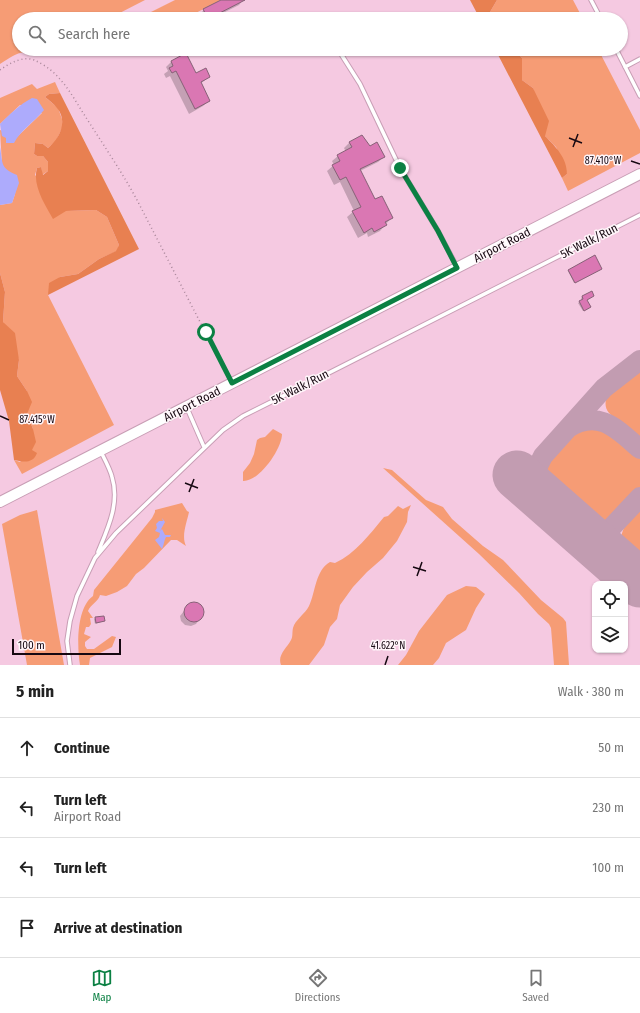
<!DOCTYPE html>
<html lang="en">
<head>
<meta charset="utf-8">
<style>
  :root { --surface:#fff; --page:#f2f2f2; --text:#222; --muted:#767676; --line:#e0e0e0; --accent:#0b8043 }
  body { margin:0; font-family:"Fira Sans Condensed",sans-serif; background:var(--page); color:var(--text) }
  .controls { position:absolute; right:12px; bottom:12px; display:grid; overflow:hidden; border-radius:8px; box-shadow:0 1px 3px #0004 }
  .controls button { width:36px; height:36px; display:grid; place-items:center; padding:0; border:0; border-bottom:1px solid var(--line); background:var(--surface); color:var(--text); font:20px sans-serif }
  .scale { position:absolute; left:12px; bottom:10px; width:109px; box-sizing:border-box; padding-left:4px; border:2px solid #160811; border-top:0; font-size:11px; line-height:14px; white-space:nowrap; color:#160811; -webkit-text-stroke:3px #fff6fa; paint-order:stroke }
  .stop { position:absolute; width:12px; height:12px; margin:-9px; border:3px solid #0b8043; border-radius:50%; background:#fff }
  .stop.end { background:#0b8043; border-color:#fff; box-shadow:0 1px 4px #0008 }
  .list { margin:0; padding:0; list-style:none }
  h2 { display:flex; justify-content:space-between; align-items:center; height:52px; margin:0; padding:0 16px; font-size:17px }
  h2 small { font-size:13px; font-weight:400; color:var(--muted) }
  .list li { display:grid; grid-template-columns:26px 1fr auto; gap:12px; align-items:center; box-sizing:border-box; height:60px; padding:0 16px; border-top:1px solid var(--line) }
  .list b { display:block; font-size:15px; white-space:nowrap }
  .list p { margin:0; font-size:13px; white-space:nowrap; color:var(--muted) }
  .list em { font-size:13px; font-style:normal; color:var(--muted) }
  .icon { flex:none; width:22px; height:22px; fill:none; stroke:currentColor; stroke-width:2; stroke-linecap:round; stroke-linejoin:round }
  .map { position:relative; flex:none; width:640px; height:665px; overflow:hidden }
  .search { position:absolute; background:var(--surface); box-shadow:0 1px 3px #0004; left:12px; right:12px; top:12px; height:44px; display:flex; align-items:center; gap:10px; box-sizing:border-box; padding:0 14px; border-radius:22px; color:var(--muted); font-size:15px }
  .sheet { height:292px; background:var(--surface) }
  nav { display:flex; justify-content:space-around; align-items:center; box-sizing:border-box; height:56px; border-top:1px solid var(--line); background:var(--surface); font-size:11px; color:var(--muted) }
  nav a { display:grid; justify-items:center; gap:2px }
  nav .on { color:var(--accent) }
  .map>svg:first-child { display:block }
  .green { fill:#f69c75 }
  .forest { fill:#e88051 }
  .water { fill:#adabfc }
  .shadow { fill:#0003 }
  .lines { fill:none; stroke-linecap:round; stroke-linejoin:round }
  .taxiway { stroke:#c29cb1; stroke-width:20 }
  .runway { stroke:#c29cb1; stroke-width:49 }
  .building { fill:#da77b3; stroke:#876177 }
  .service-casing { stroke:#c89eb5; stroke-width:5.5 }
  .secondary-casing { stroke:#c89eb5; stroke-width:12 }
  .path { stroke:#aa889b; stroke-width:1.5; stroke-dasharray:1 3; stroke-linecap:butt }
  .service { stroke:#fff; stroke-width:3.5 }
  .secondary { stroke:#fff; stroke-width:10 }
  .route { stroke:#0b8043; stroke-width:5 }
  .ticks { fill:none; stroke:#160811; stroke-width:1.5 }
  .labels { text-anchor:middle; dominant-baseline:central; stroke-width:3; stroke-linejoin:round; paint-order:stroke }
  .street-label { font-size:12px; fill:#160811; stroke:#fff6fa }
  .ticks-label { font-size:10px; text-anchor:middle; fill:#160811; stroke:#fff6fa; stroke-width:3; stroke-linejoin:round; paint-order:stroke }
</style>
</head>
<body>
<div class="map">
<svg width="640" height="665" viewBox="0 0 640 665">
  <rect width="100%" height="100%" fill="#f5c9e1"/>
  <!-- green -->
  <path class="green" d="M 0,0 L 145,0 L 108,19 L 19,19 L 19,49 L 49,49 L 37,55 C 21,48 13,56 0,64 Z
    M 175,0 L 221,0 L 184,19 L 137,19 Z
    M 497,0 L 573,0 L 583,19 L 493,19 L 490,12 Z
    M 513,49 L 598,49 L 640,130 L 640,153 L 568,191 L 562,178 L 567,174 L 556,147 L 545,136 L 533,88 L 522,80 L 522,58 Z
    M 55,82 L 60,93 L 49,94 L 45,97 L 58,108 L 62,119 L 63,126 L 56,141 L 48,148 L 43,144 L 35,143 L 34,154 L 37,156 L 43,156 L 48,162 L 48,171 L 42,175 L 41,167 L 37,168 L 35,175 L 66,211 L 96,210 L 107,217 L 119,245 L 117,251 L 99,259 L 78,274 L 60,277 L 48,295 L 114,425 L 22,474 L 14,460 L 20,462 L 31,450 L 33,429 L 27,414 L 27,391 L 17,376 L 19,360 L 3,322 L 5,292 L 0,273 L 0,205 L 12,203 L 15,194 L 17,176 C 10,173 5,172 2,165 L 0,130 L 17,137 L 42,113 L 20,105 L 0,124 L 0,98 L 32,84 L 37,89 Z
    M 640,368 L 640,441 L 609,413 C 595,395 627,377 640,368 Z
    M 589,427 C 612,427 624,443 640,458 L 640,488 L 610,520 L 600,521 L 594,520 L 547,478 L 544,469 L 549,459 L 575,432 Z
    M 273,429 L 282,434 C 282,449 259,482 243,481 L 243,472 L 250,463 L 254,454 L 257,440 L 260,438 L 265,437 Z
    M 383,468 L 392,470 L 426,500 L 443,507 L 452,519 L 483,546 L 503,560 L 541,600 L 563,618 L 566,622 L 569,665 L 554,665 L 551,628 L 549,624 L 538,614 L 519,593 L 479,554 Z
    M 182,503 L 187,511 L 189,512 C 187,522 181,536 186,546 L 177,540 L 171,540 L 144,568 L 136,574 L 127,586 L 117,592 L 106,596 L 100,595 C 98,602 91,604 88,611 L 93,618 L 90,618 L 91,624 L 89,627 L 86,627 L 84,634 L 91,637 L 85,642 L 85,646 L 87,649 L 94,649 L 112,636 L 116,637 L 112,647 L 90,658 L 89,665 L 80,665 C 77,647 76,608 93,596 L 94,590 L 152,518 L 155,512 L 155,510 Z
    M 411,505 L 408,512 L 407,522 L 397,541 L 383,558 L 367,572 L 353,587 L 340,605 L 337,619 L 330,627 L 324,645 L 309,665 L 281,665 C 277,655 287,648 291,640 C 293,637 292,632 293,628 C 295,620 305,614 309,606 C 316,591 315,571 330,562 L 335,563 C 356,553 369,535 384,517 L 388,516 L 398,506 L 403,509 Z
    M 640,509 L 640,560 C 635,556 629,552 625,547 C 614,533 631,519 640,509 Z
    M 37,510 L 64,665 L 27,665 L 2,524 L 20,515 Z
    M 466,586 L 476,587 L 485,594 L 476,608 L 466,630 L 446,643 L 439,658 L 433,665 L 398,665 L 406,655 L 419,631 L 447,595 Z"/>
  <!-- forest -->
  <path class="forest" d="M 470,0 L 497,0 L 490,12 L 493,19 L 480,19 Z
    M 495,49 L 513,49 L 522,58 L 522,80 L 533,88 L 549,121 L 545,136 C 556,147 567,158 567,174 L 562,178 Z
    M 60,93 L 139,249 L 48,295 L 49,283 L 60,277 L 78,274 L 99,259 L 116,251 L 119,245 L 107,217 L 96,210 L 66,211 L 53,219 C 45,205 32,185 37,168 L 41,167 L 43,175 L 48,171 L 48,162 L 43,156 L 37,156 L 34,154 L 35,143 L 43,144 L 48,148 C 60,138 68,121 57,108 C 54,104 49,100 45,97 L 49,94 Z
    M 0,273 L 5,292 L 3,322 L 15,333 L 19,360 L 17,376 L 27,391 L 32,402 L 27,414 L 33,429 L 36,442 L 32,450 L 37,453 C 33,464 23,462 14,460 L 9,421 L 0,390 Z"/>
  <!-- water -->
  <path class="water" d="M 32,98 L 37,99 L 44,110 C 34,122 21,130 14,143 L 6,143 L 6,138 L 2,136 L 0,124 C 10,114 19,105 32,98 Z
    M 0,147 C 3,164 0,168 17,175 L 19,183 L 12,203 L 0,205 Z
    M 162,518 L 165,522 L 160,531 L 162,529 L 165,535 L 171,535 L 170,537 L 166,537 C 164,540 164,545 162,549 L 155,540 L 159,537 L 160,533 L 155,531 L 157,528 L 156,524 L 159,521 L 163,521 Z"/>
  <!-- shadow -->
  <path class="shadow" d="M 223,0 L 243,0 L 239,5 L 211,19 L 202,19 L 200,14 L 204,10 Z
    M 185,55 L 195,74 L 209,77 L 200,84 L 209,101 L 203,106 L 189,114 L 170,76 L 166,78 L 164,74 L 168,71 L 166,67 L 171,62 Z
    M 350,142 L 369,147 L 384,157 L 378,162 L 360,171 L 375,200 L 392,217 L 380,231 L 368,237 L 367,233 L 358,238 L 347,217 L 354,211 L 340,182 L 334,185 L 327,171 L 334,165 L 332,161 L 338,156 L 346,152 L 344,148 Z
    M 569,270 L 600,270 L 574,283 L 568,271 Z
    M 591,292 L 586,300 L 589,308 L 583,311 L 578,303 L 582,300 L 581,298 L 582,297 Z
    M 193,603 L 199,604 L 203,608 L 203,614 L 196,624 L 191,626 L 185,625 L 181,621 L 180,616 L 188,606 Z
    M 95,618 L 104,621 L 95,624 L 94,619 Z"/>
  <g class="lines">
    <!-- taxiway -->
    <path class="taxiway" d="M 568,428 C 599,408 618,430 640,449
      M 535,491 L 537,468 L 543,456 L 604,388 L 640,360
      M 596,544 L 640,497"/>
    <!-- runway -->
    <path class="runway" d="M 517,475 L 640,583"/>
  </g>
  <!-- building -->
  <path class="building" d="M 221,0 L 245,0 L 208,19 L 203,9 Z
    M 186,53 L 196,73 L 206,68 L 210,77 L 201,82 L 210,101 L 195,109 L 176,71 L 172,73 L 169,68 L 173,66 L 171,61 Z
    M 362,135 L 370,146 L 377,142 L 385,157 L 360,169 L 375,199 L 382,196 L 393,218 L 385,222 L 387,225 L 374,232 L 372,228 L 364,233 L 352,211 L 361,207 L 346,177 L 340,180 L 332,165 L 340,161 L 337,155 L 352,147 L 349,142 Z
    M 595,255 L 602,269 L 575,283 L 568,270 Z
    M 592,291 L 594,296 L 587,300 L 591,307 L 584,311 L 579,301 L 583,299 L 582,296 Z
    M184 612a10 10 0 1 1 20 0a10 10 0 1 1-20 0Z
    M 104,616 L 105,621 L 96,623 L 95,617 Z"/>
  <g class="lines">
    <!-- service casing -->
    <g class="service-casing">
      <path id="service" d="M 591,0 L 601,19
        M 616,49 L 640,96
        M 341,54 L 360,84 L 400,168 L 438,231 L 457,267
        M 625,67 L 640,59
        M 187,408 L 204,447
        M 98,552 C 108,528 120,503 112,477 C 110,469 105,460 101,452
        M 70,665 L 67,641 L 70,621 L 77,596 L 95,558 L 116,533 L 223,430 L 243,416 L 303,386 L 640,215"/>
    </g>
    <!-- secondary casing -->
    <g class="secondary-casing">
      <path id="secondary" d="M 0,502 L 640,174"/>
    </g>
    <!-- path -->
    <path class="path" d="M 0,70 C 10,63 22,56 34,60 C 41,63 49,68 55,74 C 68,86 77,104 87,119 C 104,146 122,172 137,200 L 228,376"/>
    <!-- service -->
    <use href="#service" class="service"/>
    <!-- secondary -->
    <use href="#secondary" class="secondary"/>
  </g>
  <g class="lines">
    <!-- route -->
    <path class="route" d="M 206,332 L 232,383 L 457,268 L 438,231 L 400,168"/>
  </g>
  <!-- ticks -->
  <path class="ticks" d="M 569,138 L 582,143M 573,147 L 578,134M 631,161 L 640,164M 0,416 L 9,420M 185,483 L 198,488M 189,492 L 194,479M 413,567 L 426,571M 417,576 L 422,562M 385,665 L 388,656"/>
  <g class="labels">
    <!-- street labels -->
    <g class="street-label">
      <text transform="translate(589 241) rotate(-27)">5K Walk/Run</text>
      <text transform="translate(502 245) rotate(-27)">Airport Road</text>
      <text transform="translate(300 387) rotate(-27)">5K Walk/Run</text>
      <text transform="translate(192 404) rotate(-27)">Airport Road</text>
    </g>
  </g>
  <g class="ticks-label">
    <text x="603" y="164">87.410°W</text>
    <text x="37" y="423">87.415°W</text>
    <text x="388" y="649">41.622°N</text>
  </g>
</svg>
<div class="controls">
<button><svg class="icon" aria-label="locate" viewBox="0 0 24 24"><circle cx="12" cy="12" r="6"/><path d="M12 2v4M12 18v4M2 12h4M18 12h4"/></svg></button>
<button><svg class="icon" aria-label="layers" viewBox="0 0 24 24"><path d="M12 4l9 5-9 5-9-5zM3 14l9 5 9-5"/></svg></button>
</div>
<div class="scale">100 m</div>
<div class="stop" style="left:206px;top:332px"></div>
<div class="stop end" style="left:400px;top:168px"></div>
<div class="search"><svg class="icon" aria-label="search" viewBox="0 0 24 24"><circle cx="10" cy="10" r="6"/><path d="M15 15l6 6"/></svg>Search here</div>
</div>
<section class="sheet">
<h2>5 min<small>Walk · 380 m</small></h2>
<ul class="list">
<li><svg class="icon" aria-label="ahead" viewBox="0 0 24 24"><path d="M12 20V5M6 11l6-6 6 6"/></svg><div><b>Continue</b></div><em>50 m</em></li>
<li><svg class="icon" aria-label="left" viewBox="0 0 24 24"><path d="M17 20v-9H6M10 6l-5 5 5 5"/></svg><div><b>Turn left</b><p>Airport Road</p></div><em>230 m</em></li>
<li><svg class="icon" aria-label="left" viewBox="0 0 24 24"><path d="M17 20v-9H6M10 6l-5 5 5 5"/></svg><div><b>Turn left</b></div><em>100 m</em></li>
<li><svg class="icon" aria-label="arrive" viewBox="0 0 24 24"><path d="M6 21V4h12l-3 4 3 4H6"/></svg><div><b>Arrive at destination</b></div></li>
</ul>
</section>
<nav>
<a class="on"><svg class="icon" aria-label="map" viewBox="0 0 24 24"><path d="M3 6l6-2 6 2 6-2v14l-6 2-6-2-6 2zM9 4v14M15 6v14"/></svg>Map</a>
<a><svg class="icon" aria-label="directions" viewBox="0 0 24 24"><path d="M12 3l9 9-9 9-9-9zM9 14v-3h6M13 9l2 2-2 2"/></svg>Directions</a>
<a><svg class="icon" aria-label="saved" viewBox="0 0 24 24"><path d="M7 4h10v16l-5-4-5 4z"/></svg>Saved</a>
</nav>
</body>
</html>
